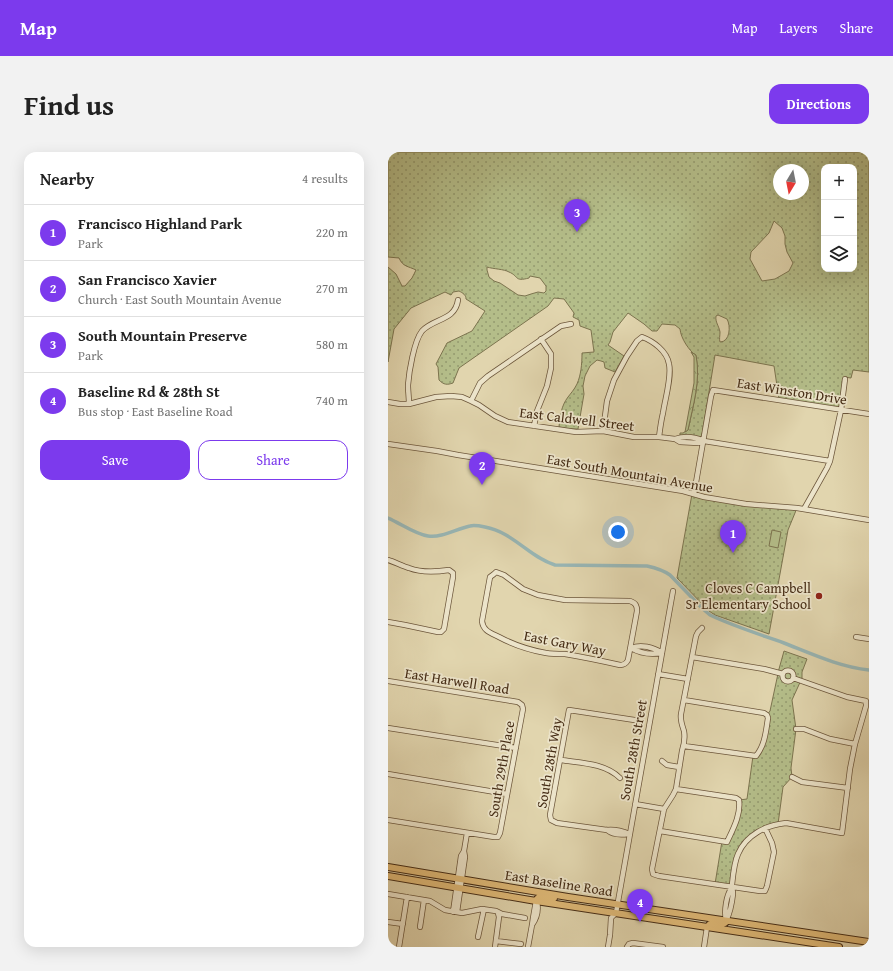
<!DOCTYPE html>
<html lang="en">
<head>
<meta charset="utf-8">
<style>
  :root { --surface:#fff; --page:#f2f2f2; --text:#222; --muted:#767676; --line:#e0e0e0; --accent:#7c3aed }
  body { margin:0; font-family:"Gentium Book Plus",serif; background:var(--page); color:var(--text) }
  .controls { position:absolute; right:12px; top:12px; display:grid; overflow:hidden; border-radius:8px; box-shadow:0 4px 16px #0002 }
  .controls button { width:36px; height:36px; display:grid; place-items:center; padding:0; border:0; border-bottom:1px solid var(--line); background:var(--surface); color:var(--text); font:20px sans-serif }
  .compass { position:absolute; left:385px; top:12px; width:36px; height:36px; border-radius:50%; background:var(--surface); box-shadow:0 4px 16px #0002; rotate:190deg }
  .you { position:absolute; left:230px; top:380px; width:14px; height:14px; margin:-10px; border:3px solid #fff; border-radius:50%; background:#1a73e8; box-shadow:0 0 0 6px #1a73e833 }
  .badge { display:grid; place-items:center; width:26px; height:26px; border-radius:50%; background:var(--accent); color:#fff; font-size:13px; font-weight:700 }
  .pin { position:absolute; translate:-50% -33px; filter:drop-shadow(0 1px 2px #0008) }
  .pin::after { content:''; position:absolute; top:21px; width:14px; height:12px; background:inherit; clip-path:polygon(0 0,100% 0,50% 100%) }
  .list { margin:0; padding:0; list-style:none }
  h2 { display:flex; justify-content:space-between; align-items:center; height:52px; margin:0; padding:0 16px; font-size:17px }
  h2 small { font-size:13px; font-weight:400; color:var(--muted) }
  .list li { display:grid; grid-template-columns:26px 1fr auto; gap:12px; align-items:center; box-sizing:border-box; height:56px; padding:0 16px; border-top:1px solid var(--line) }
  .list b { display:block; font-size:15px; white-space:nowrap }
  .list p { margin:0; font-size:13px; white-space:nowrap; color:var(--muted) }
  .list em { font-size:13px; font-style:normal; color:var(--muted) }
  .actions { display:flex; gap:8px; padding:12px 16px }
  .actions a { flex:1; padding:9px 0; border:1px solid var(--accent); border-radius:12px; text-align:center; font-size:14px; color:var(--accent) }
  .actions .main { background:var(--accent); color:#fff }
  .icon { flex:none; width:22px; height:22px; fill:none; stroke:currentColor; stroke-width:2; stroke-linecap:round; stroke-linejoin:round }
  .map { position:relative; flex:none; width:481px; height:795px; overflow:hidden; border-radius:12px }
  header { display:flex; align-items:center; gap:24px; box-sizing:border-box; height:56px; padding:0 20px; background:var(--accent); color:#fff }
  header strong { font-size:19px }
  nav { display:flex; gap:22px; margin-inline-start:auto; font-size:14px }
  .intro { display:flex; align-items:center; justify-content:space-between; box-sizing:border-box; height:96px; padding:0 24px }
  h1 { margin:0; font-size:28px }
  .button { padding:10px 18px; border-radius:12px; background:var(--accent); color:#fff; font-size:14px; font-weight:700 }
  main { display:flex; gap:24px; padding:0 24px }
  aside { flex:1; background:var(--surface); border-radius:12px; box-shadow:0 4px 16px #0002 }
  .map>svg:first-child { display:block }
  .green { fill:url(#green-dots); stroke:#7c744f; fill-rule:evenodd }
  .forest { fill:url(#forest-crowns); stroke:#7c744f }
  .pitch { fill:#b4bd89; stroke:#7c744f }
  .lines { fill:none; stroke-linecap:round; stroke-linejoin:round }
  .canal { stroke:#98b6b5; stroke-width:3.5 }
  .minor-casing { stroke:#6c563b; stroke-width:6 }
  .major-casing { stroke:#452c15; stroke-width:8 }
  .minor { stroke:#ece4ca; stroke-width:4.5 }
  .major { stroke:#e0ba77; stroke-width:6 }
  .poi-dot { fill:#8f2418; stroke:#ece4ca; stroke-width:1.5 }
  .labels { text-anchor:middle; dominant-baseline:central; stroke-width:3.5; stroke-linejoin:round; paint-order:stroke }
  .street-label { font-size:14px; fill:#452c15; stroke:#ece4ca }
  .poi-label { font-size:14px; fill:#452c15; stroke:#ece4ca; text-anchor:end }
</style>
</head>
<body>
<header>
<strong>Map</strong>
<nav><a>Map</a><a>Layers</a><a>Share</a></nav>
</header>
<div class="intro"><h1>Find us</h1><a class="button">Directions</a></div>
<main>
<aside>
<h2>Nearby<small>4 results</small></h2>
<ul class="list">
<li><span class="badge">1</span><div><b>Francisco Highland Park</b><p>Park</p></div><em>220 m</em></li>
<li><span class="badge">2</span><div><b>San Francisco Xavier</b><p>Church · East South Mountain Avenue</p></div><em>270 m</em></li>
<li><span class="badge">3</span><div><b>South Mountain Preserve</b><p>Park</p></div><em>580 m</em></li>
<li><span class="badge">4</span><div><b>Baseline Rd &amp; 28th St</b><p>Bus stop · East Baseline Road</p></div><em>740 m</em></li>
</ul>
<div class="actions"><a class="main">Save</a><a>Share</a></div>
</aside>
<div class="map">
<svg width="481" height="795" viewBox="0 0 481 795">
  <defs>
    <pattern id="green-dots" width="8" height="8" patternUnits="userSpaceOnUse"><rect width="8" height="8" fill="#b4bd89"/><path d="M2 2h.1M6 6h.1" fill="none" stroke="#949a6f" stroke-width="1.8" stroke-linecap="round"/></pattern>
    <pattern id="forest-crowns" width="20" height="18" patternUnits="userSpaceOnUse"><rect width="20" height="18" fill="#b4bd89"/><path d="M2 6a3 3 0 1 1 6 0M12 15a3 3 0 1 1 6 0" fill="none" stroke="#949a6f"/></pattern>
  </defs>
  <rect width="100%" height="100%" fill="#e1d5ae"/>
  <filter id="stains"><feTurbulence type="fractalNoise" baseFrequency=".005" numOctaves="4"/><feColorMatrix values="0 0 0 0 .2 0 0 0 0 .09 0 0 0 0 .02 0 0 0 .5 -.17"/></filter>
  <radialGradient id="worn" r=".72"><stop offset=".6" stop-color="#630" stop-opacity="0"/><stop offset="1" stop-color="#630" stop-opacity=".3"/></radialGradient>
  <!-- green -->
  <path class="green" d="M 0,0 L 481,0 L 481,220 L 465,218 L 463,226 L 456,225 L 451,256 L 391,247 L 386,214 L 327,203 L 314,283 L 312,285 L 292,284 L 292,281 L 295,281 L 300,278 C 305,253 313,229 308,204 C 301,198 293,187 292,177 L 287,173 L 274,172 L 269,179 L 264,179 L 256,172 L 240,161 L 225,180 L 222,190 L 220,193 L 236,204 L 227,220 L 217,216 L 216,210 L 213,209 L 209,208 L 202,214 L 197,224 L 195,234 L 196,242 L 190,277 L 182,277 L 171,275 C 172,265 173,254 180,245 C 183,241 186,238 189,232 C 193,223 194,212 194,201 L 206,200 L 203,178 L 192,174 L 191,168 L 185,165 L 186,161 L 176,147 L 166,146 L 160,154 L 71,216 L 65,231 C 59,233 56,233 51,228 L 50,215 L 48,212 L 59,191 L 84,179 L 97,159 L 78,147 C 78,143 75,141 71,139 L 65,140 L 63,143 L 57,140 L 23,156 L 6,177 L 0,210 L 0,115 L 8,122 L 14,134 L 17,134 L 24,126 L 28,118 C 20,114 15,115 11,106 L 0,105 ZM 436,15 L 466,15 L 466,117 L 436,117 ZM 391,18 L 415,18 L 415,42 L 391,42 ZM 386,69 L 394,76 L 397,84 L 397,92 L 399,100 L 405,111 L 401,119 L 387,127 L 374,129 L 362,107 L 363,100 L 381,81 ZM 99,115 C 105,117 116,117 121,120 C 131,124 126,130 141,126 L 142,124 L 152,126 L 158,134 L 158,139 L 156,141 L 150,140 L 143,142 L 137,144 L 130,143 L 112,131 L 106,129 L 101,125 L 99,118 ZM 330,163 L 339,167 C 343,174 342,190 332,190 C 331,187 332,184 332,180 C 331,174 327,170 328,164 Z
    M 304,342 L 316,345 L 409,356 L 400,378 L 381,482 L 327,463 L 321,459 L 289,426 Z
    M 396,499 L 419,507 L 414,520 L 414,526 L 404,548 L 408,577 L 403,616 L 404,625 L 395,635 L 390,672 L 370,679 L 351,701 L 344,735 L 327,732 L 334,689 L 339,689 L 347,672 L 351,648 L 359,647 L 365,604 L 368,604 L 377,587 L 379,563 L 382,559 L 391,517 Z"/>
  <!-- forest -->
  <path class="forest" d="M 303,200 L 308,203 C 313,229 305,253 300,278 L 297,280 L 306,231 L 306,205 Z"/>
  <!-- pitch -->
  <path class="pitch" d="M 384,378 L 393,380 L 390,396 L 381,394 Z"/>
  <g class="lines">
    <!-- canal -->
    <path class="canal" d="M 0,366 C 12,371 27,382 40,384 C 54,386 68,377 82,374 C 86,373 92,374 97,375 C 125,380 141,405 167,413 L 259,414 C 268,416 275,418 282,423 L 315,457 L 322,463 C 345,474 371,482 396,491 C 424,502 452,515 481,518"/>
    <!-- minor casing -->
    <g class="minor-casing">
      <path id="minor" d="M 83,249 L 92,231 L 100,224 L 173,174 L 183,172
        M 0,250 L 12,252 L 21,252 L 48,245 L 63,244 L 74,245 L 83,249 L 91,253 L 107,264 L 120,270 L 188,280 L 215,279 L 246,285 L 271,285 L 287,287 L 292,290 L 310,291 L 316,289
        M 21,252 C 21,246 20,239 20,233 C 21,220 26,189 34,179 C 46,166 67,169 70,148
        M 146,274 L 149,259 L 159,234 L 163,216 L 163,202 L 153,187
        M 215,279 L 219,249 L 226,228 L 239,204 L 249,189 L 254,185 C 265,189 279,199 281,212 C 284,225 277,247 275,261 C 273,269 272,277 271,285
        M 287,287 C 296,284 307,285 316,289 L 442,309
        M 0,292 L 49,299 L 70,303 L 295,339 L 316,345 L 358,352 L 409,356 L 481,368
        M 306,342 L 323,244 L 325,238 L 481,262
        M 416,357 L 439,316 L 442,309 L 453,258 L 457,227
        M 0,408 C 7,410 14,414 21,416 C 34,421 48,420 61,418 L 65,421 L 65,425 L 56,477 L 53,480 L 50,480 L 17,473 L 0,470
        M 108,420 L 116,423 L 135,437 L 150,443 L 177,448 L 242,449 C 248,451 249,454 249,459 L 240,508 C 238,512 236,513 232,513 C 214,509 195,505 177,502 C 171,502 164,502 158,501 C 141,498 126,493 111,485 C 103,481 95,479 94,469 L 102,425 L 106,422 Z
        M 314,476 L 310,480 L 308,484 L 293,562 C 292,568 294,573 296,579 C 297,585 296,593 294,599 L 288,637 L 285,643 L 276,657 L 264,717 L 265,722 L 271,724 L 372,739 L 377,739 L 379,734 L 386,700 L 384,691 L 377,676
        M 468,485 L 481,487
        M 243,496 C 253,492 265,495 274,501
        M 243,496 C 253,502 262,503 274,501
        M 304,505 L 376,517 L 395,522
        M394.5 524a5.5 5.5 0 1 1 11 0a5.5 5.5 0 1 1-11 0Z
        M 270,522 L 300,527
        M 0,529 L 130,550 L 134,553 L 135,557 L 112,681 L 110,685 L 106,685 L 0,668
        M 296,548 L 376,561 L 379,563 L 380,566 C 378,579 377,593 368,604 L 296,594
        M 0,576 L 128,596
        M 408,577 L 416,577 L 442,587 L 467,592
        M 173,608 C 193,611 217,611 232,626
        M 274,609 L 279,613 L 291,615
        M 0,622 L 119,642
        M 404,625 L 414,630 L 460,636
        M 247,652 L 276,657
        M 219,678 C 225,683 233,683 240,682
        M 272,679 L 339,690 C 345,677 353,663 351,648 L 348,646 L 288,637
        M 242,682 C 234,679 227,677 219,678 L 169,671 L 163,668 L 162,663 L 181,558 L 253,569
        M 0,742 L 42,749 L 57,758 L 74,761 L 94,757 L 108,759 L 114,762 L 137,766
        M 65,760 L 73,704 L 76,699 L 79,681
        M 69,760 L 77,705 L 76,699
        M 338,769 C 342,761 344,751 345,742 C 345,739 344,736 344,733 C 345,723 346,711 350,702 C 358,683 378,673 398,671 L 454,681 L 462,617 L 467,592 L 478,554 L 478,549 L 459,545 L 405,526
        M 338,769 C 336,758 338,744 344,735
        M 0,770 L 15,772
        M 144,773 C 149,766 151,759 149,750
        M 32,775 L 36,748
        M 90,785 L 96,757
        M 108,789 L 133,792
        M 11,795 L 19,745
        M 107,795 L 111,765 L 110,761
        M 140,795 L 144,773 L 145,766 L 148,749
        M 220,795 L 222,783 L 223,766 L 228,761 L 285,439
        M 239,795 L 241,792 L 245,791 L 275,795
        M 316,795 L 319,775"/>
    </g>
    <!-- major casing -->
    <g class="major-casing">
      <path id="major" d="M 0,715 L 180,745 L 481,790
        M 0,724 L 148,749 L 451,795
        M 148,749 L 149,747 L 151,745 L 166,746
        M 319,775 L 322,772 L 334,772 L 337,771"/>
    </g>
    <!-- minor -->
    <use href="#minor" class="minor"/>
    <!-- major -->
    <use href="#major" class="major"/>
  </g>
  <!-- markers -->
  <circle class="poi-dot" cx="431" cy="444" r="4"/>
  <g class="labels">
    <!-- street labels -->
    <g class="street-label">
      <text transform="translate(404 239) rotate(9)">East Winston Drive</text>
      <text transform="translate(189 267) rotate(7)">East Caldwell Street</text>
      <text transform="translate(242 321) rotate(10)">East South Mountain Avenue</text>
      <text transform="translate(177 491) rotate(11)">East Gary Way</text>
      <text transform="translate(69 529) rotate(9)">East Harwell Road</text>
      <text transform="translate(245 598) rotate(-80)">South 28th Street</text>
      <text transform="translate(161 611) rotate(-80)">South 28th Way</text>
      <text transform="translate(113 617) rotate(-80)">South 29th Place</text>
      <text transform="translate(171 731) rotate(9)">East Baseline Road</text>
    </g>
    <!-- poi labels -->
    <g class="poi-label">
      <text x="423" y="436">Cloves C Campbell<tspan x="423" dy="16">Sr Elementary School</tspan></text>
    </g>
  </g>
  <rect width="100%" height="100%" filter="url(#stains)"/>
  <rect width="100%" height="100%" fill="url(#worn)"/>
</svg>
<div class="controls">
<button>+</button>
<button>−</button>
<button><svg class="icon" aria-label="layers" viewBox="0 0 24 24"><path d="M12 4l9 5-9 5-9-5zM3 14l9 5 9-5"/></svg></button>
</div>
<svg class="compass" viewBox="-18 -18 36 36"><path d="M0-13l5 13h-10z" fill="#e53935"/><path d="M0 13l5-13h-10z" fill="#767676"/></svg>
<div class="you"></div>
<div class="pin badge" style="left:345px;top:401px">1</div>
<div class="pin badge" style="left:94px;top:333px">2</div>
<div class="pin badge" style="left:189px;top:80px">3</div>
<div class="pin badge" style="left:252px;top:770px">4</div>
</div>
</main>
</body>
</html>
